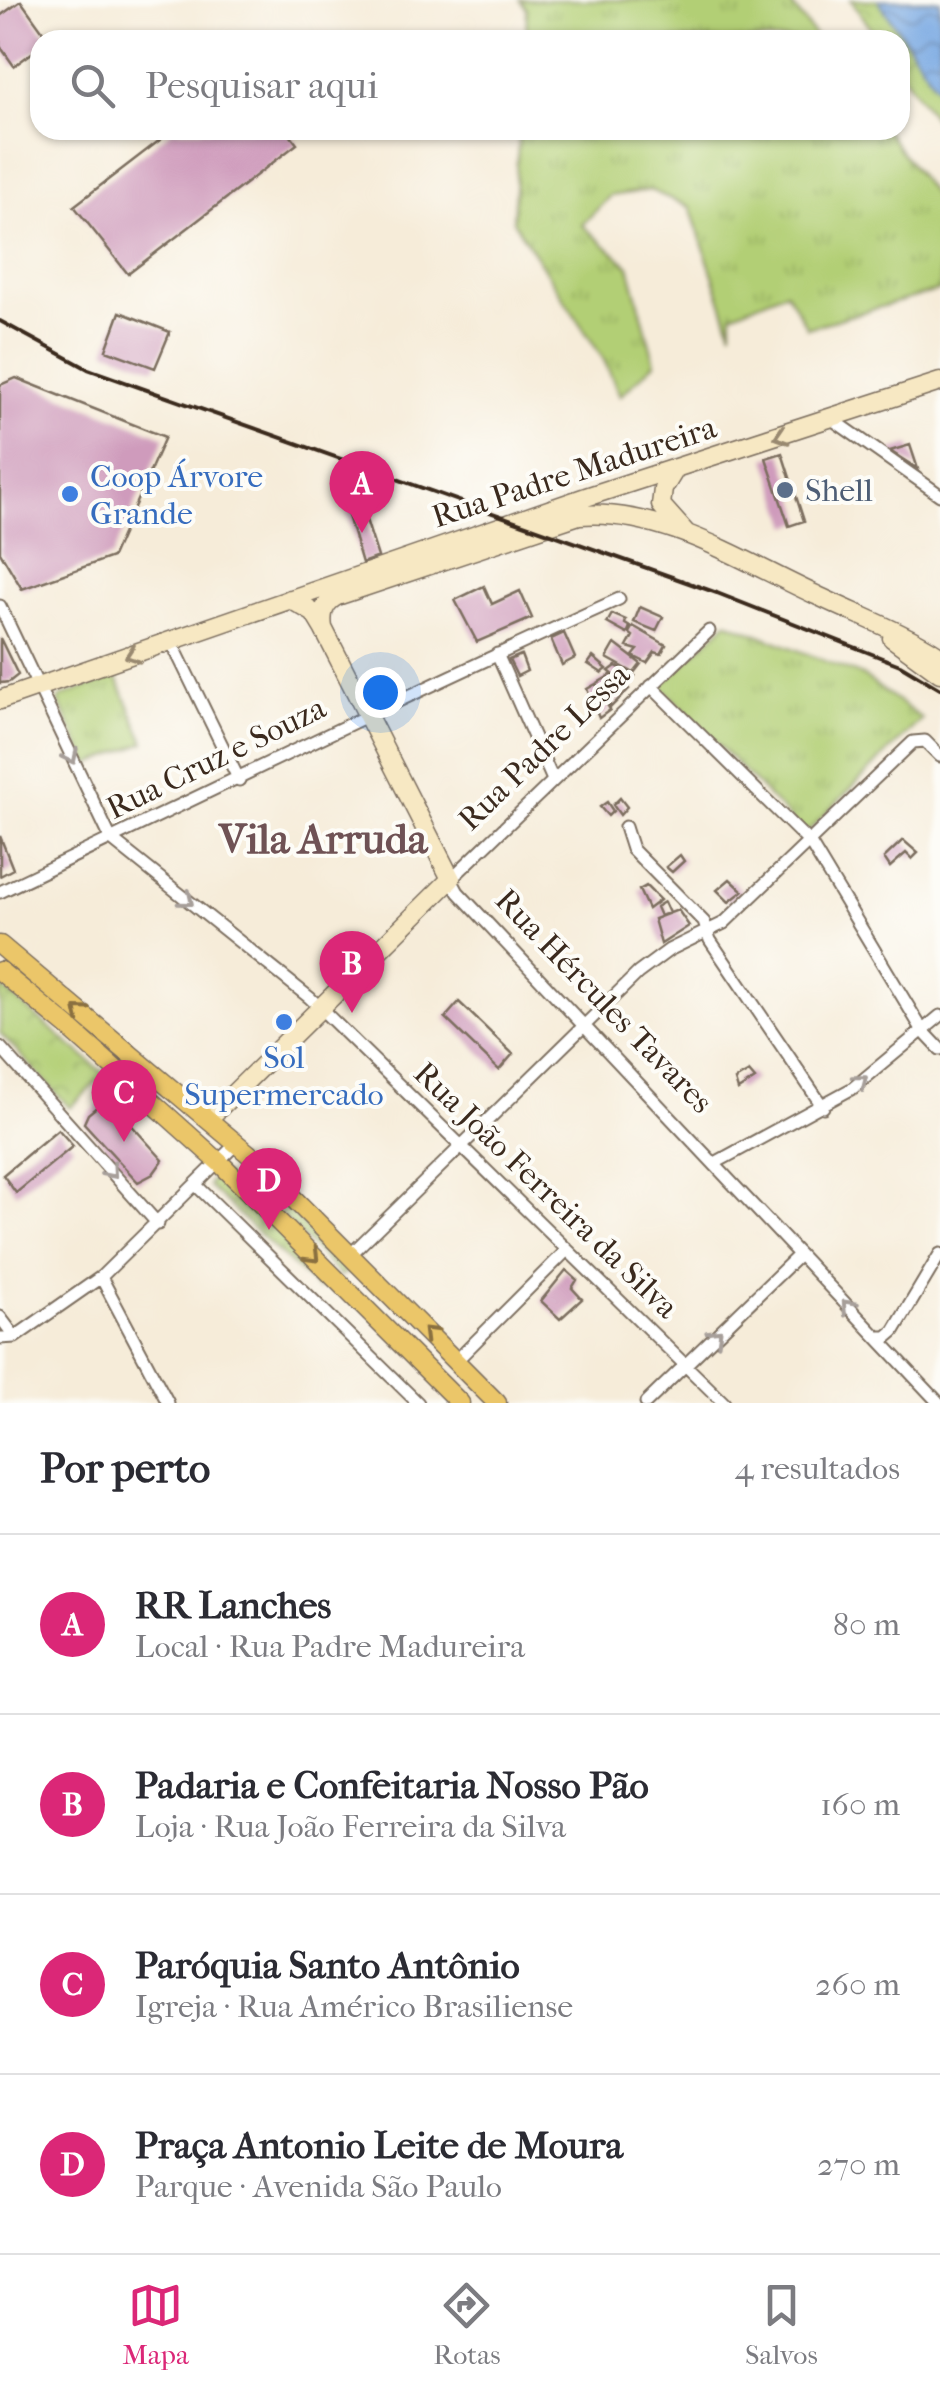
<!DOCTYPE html>
<html lang="pt">
<head>
<meta charset="utf-8">
<style>
  :root { --surface:#fff; --page:#f7f7f7; --text:#2b2b33; --muted:#7c7c81; --line:#e1e1e2; --accent:#db2777 }
  body { margin:0; font-family:"IM FELL French Canon",serif; background:var(--page); color:var(--text) }
  .you { position:absolute; left:380px; top:692px; width:35px; height:35px; margin:-25px; border:8px solid #fff; border-radius:50%; background:#1a73e8; box-shadow:0 0 0 15px #1a73e833 }
  .badge { display:grid; place-items:center; width:65px; height:65px; border-radius:50%; background:var(--accent); color:#fff; font-size:32px; font-weight:700 }
  .pin { position:absolute; translate:-50% -82px; filter:drop-shadow(0 2px 5px #0008) }
  .pin::after { content:''; position:absolute; top:52px; width:35px; height:30px; background:inherit; clip-path:polygon(0 0,100% 0,50% 100%) }
  .list { margin:0; padding:0; list-style:none }
  h2 { display:flex; justify-content:space-between; align-items:center; height:130px; margin:0; padding:0 40px; font-size:42px }
  h2 small { font-size:32px; font-weight:400; color:var(--muted) }
  .list li { display:grid; grid-template-columns:65px 1fr auto; gap:30px; align-items:center; box-sizing:border-box; height:180px; padding:0 40px; border-top:2px solid var(--line) }
  .list b { display:block; font-size:38px; white-space:nowrap }
  .list p { margin:0; font-size:32px; white-space:nowrap; color:var(--muted) }
  .list em { font-size:32px; font-style:normal; color:var(--muted) }
  .icon { flex:none; width:55px; height:55px; fill:none; stroke:currentColor; stroke-width:2; stroke-linecap:round; stroke-linejoin:round }
  .map { position:relative; flex:none; width:940px; height:1403px; overflow:hidden }
  .search { position:absolute; background:var(--surface); box-shadow:0 2px 8px #0004; left:30px; right:30px; top:30px; height:110px; display:flex; align-items:center; gap:25px; box-sizing:border-box; padding:0 35px; border-radius:30px; color:var(--muted); font-size:38px }
  .sheet { height:850px; background:var(--surface) }
  nav { display:flex; justify-content:space-around; align-items:center; box-sizing:border-box; height:140px; border-top:2px solid var(--line); background:var(--surface); font-size:28px; color:var(--muted) }
  nav a { display:grid; justify-items:center; gap:5px }
  nav .on { color:var(--accent) }
  .map>svg:first-child { display:block }
  .grass { fill:url(#grass-tufts); stroke:#767c4a; stroke-width:2.5 }
  .park { fill:url(#park-crowns); stroke:#767c4a; stroke-width:2.5 }
  .water { fill:url(#water-waves); stroke:#596880; stroke-width:2.5 }
  .building { fill:#cf9bbc }
  .lines { fill:none; stroke-linecap:round; stroke-linejoin:round }
  .minor-casing { stroke:#7c6e5f; stroke-width:15 }
  .secondary-casing { stroke:#7c6e5f; stroke-width:21 }
  .primary-casing { stroke:#7c6e5f; stroke-width:21 }
  .minor { stroke:#fff; stroke-width:11 }
  .secondary { stroke:#f7e8c3; stroke-width:18 }
  .primary { stroke:#ebc669; stroke-width:18 }
  .rail { stroke:#3b2a1e; stroke-width:4 }
  .oneway { stroke:#998970 }
  .oneway2 { stroke:#a79f9a }
  .oneway3 { stroke:#8a7040 }
  .service-dot { fill:#5c6f8a; stroke:#fdfcf7; stroke-width:4 }
  .shop-dot { fill:#3f7fe0; stroke:#fdfcf7; stroke-width:4 }
  .labels { text-anchor:middle; dominant-baseline:central; stroke-width:8; stroke-linejoin:round; paint-order:stroke }
  .street-label { font-size:32px; fill:#3b2a1e; stroke:#fdfcf7 }
  .shop-label { font-size:32px; fill:#366cbe; stroke:#fdfcf7; text-anchor:start }
  .service-label { font-size:32px; fill:#4e5e75; stroke:#fdfcf7; text-anchor:start }
  .district-label { font-size:42px; font-weight:bold; fill:#6f5255; stroke:#fdfcf7 }
</style>
</head>
<body>
<div class="map">
<svg width="940" height="1403" viewBox="0 0 940 1403">
  <defs>
    <pattern id="grass-tufts" width="24" height="20" patternUnits="userSpaceOnUse" patternTransform="scale(2.5)"><rect width="24" height="20" fill="#b2cf75"/><path d="M3 7l-1-3M5 7V3M7 7l1-3M15 17l-1-3M17 17v-4M19 17l1-3" fill="none" stroke="#9ab265"/></pattern>
    <pattern id="park-crowns" width="20" height="18" patternUnits="userSpaceOnUse" patternTransform="scale(2.5)"><rect width="20" height="18" fill="#b2cf75"/><path d="M2 6a3 3 0 1 1 6 0M12 15a3 3 0 1 1 6 0" fill="none" stroke="#9ab265"/></pattern>
    <pattern id="water-waves" width="16" height="10" patternUnits="userSpaceOnUse" patternTransform="scale(2.5)"><rect width="16" height="10" fill="#77a7e2"/><path d="M0 5q4-4 8 0t8 0" fill="none" stroke="#6388b7"/></pattern>
  </defs>
  <rect width="100%" height="100%" fill="#fdfcf7"/>
  <filter id="ink" filterUnits="userSpaceOnUse"><feTurbulence type="fractalNoise" baseFrequency=".01" numOctaves="2"/><feDisplacementMap in="SourceGraphic" scale="20" xChannelSelector="R" yChannelSelector="G"/><feConvolveMatrix kernelMatrix="1 2 1 2 8 2 1 2 1" color-interpolation-filters="sRGB"/></filter>
  <filter id="wash" filterUnits="userSpaceOnUse"><feTurbulence type="fractalNoise" baseFrequency=".0048" numOctaves="4" result="noise"/><feDisplacementMap in="SourceGraphic" scale="40" xChannelSelector="R" yChannelSelector="G"/><feGaussianBlur stdDeviation="2.25" result="paint"/><feColorMatrix in="noise" values="0 0 0 0 0 0 0 0 0 0 0 0 0 0 0 0 0 1.4 0 .05"/><feComposite in="paint" operator="in"/></filter>
  <g filter="url(#wash)">
    <rect width="100%" height="100%" fill="#f6ecd9"/>
    <!-- grass -->
    <path class="grass" d="M 520,0 L 788,0 L 818,40 L 526,40 L 527,9 Z
      M 519,130 L 885,130 L 940,204 L 940,290 L 807,328 L 786,291 L 732,314 L 732,332 L 690,207 L 650,190 L 610,196 L 582,225 L 629,266 L 655,363 L 620,396 L 604,360 L 513,221 Z
      M 727,622 L 863,676 L 922,719 L 805,834 L 661,686 Z
      M 116,676 L 145,742 L 89,765 L 58,701 L 61,697 Z"/>
    <!-- park -->
    <path class="park" d="M 851,0 L 940,0 L 940,127 L 900,70 L 900,40 L 879,40 Z
      M 0,986 L 105,1074 L 70,1108 L 0,1033 Z
      M 238,1158 L 349,1272 L 340,1276 L 232,1163 Z
      M 217,1173 L 223,1173 L 329,1280 L 318,1289 L 209,1187 L 209,1183 Z"/>
    <!-- water -->
    <path class="water" d="M 878,0 L 940,0 L 940,91 L 934,83 Z"/>
    <g id="blocks">
      <!-- building -->
      <path class="building" d="M 21,1 L 49,40 L 40,40 L 40,47 L 14,66 L 0,46 L 0,16 Z
        M 173,130 L 286,130 L 297,144 L 128,274 L 74,206 Z
        M 120,312 L 170,332 L 155,368 L 106,350 Z
        M 16,378 L 165,437 L 112,557 L 22,589 L 0,552 L 0,385 Z
        M 910,445 L 918,469 L 890,451 Z
        M 782,453 L 804,521 L 789,526 L 766,458 Z
        M 361,504 L 378,557 L 362,563 L 346,509 Z
        M 484,586 L 492,604 L 520,591 L 532,618 L 477,642 L 455,600 Z
        M 640,607 L 663,617 L 656,631 L 634,622 Z
        M 612,614 L 626,620 L 625,624 L 630,627 L 627,634 L 607,623 Z
        M 633,626 L 666,645 L 661,654 L 655,652 L 647,663 L 633,656 L 638,650 L 627,647 L 633,636 L 629,633 Z
        M 564,633 L 575,658 L 562,665 L 551,639 Z
        M 0,638 L 18,675 L 9,682 L 0,683 Z
        M 615,644 L 641,664 L 634,673 L 607,658 Z
        M 521,655 L 527,671 L 517,676 L 509,660 Z
        M 593,657 L 607,669 L 602,673 L 588,664 Z
        M 616,666 L 635,676 L 627,686 L 609,671 Z
        M 611,675 L 629,689 L 611,707 L 596,684 Z
        M 596,684 L 610,710 L 599,718 L 587,689 Z
        M 620,798 L 627,807 L 620,815 L 613,805 Z
        M 607,802 L 613,811 L 608,816 L 600,807 Z
        M 0,836 L 13,869 L 0,876 Z
        M 903,840 L 918,853 L 912,859 L 906,853 L 890,867 L 884,858 Z
        M 680,855 L 684,861 L 672,872 L 666,867 Z
        M 730,879 L 743,891 L 729,902 L 717,890 Z
        M 646,886 L 660,900 L 648,909 L 639,890 Z
        M 664,902 L 669,913 L 660,916 L 656,907 Z
        M 678,910 L 689,926 L 661,944 L 654,919 Z
        M 459,1002 L 513,1054 L 499,1070 L 445,1018 Z
        M 749,1072 L 755,1079 L 738,1090 L 735,1080 Z
        M 108,1099 L 163,1160 L 153,1174 L 138,1182 L 84,1123 L 88,1114 L 99,1105 L 107,1107 Z
        M 58,1129 L 73,1146 L 16,1193 L 3,1175 Z
        M 566,1270 L 577,1280 L 572,1288 L 582,1299 L 560,1319 L 541,1301 Z"/>
    </g>
  </g>
  <g filter="url(#ink)">
    <use href="#blocks" fill-opacity="0" stroke="#7c6e5f" stroke-width="2.5"/>
    <g class="lines">
      <!-- minor casing -->
      <g class="minor-casing">
        <path id="minor" d="M 832,419 L 940,495
          M 0,606 L 111,839 L 310,998 L 724,1403
          M 709,631 L 451,879 L 458,892 L 939,1403
          M 171,641 L 239,780
          M 497,654 L 553,780
          M 651,686 L 810,843 L 923,1031 L 940,1049
          M 625,827 L 632,849 L 704,922 L 710,940 L 823,1107
          M 0,892 C 206,793 411,693 619,599
          M 0,1047 L 158,1224
          M 715,1163 L 853,1088 L 940,1016
          M 197,1186 L 418,1403
          M 350,1255 L 638,973 L 669,950 L 724,923 L 913,742 L 925,741 L 940,756
          M 101,1277 L 168,1403
          M 0,1317 L 15,1337
          M 878,1337 L 887,1337 L 894,1331 L 940,1254
          M 0,1338 L 15,1337 L 101,1277 L 236,1144
          M 457,1360 L 567,1250
          M 646,1403 L 799,1255"/>
      </g>
      <!-- secondary casing -->
      <g class="secondary-casing">
        <path id="secondary" d="M 674,471 L 663,489 L 661,505 L 686,533
          M 323,628 C 321,614 323,604 337,596 L 579,515 C 662,508 742,561 816,595 C 857,615 901,631 940,656
          M 892,638 L 940,673
          M 0,700 L 586,497 L 940,382
          M 209,1118 L 451,879 L 323,628 L 314,613 L 290,599"/>
      </g>
      <!-- primary casing -->
      <g class="primary-casing">
        <path id="primary" d="M 0,945 L 250,1155 L 497,1403
          M 0,971 L 67,1026 L 220,1163 L 460,1403"/>
      </g>
      <!-- minor -->
      <use href="#minor" class="minor"/>
      <!-- secondary -->
      <use href="#secondary" class="secondary"/>
      <!-- primary -->
      <use href="#primary" class="primary"/>
      <!-- rail -->
      <path class="rail" d="M 0,321 L 88,369 L 717,593 L 900,665 L 940,689"/>
    </g>
    <!-- one-way arrows -->
    <defs><path id="oneway-chevron" d="M-2-3.5L2.5 0L-2 3.5" fill="none" stroke-width="1.6" stroke-linecap="round" stroke-linejoin="round" transform="scale(2.5)"/></defs>
    <g class="oneway">
      <use href="#oneway-chevron" transform="translate(781 436) rotate(162)"/>
      <use href="#oneway-chevron" transform="translate(132 655) rotate(161)"/>
    </g>
    <g class="oneway2">
      <use href="#oneway-chevron" transform="translate(71 757) rotate(64)"/>
      <use href="#oneway-chevron" transform="translate(187 900) rotate(39)"/>
      <use href="#oneway-chevron" transform="translate(861 1081) rotate(-38)"/>
      <use href="#oneway-chevron" transform="translate(111 1172) rotate(49)"/>
      <use href="#oneway-chevron" transform="translate(848 1306) rotate(-133)"/>
      <use href="#oneway-chevron" transform="translate(716 1335) rotate(-44)"/>
    </g>
    <g class="oneway3">
      <use href="#oneway-chevron" transform="translate(80 1012) rotate(-140)"/>
      <use href="#oneway-chevron" transform="translate(313 1256) rotate(45)"/>
      <use href="#oneway-chevron" transform="translate(429 1333) rotate(-135)"/>
    </g>
  </g>
  <!-- markers -->
  <circle class="service-dot" cx="785" cy="490" r="10"/>
  <g class="shop-dot">
    <circle cx="70" cy="494" r="10"/>
    <circle cx="284" cy="1022" r="10"/>
  </g>
  <g class="labels">
    <!-- street labels -->
    <g class="street-label">
      <text transform="translate(574 472) rotate(-18)">Rua Padre Madureira</text>
      <text transform="translate(544 747) rotate(-44)">Rua Padre Lessa</text>
      <text transform="translate(216 758) rotate(-26)">Rua Cruz e Souza</text>
      <text transform="translate(604 1001) rotate(46)">Rua Hércules Tavares</text>
      <text transform="translate(546 1190) rotate(44)">Rua João Ferreira da Silva</text>
    </g>
    <!-- shop labels -->
    <g class="shop-label">
      <text x="90" y="476">Coop Árvore<tspan x="90" dy="37">Grande</tspan></text>
      <text x="284" y="1057" text-anchor="middle">Sol<tspan x="284" dy="37">Supermercado</tspan></text>
    </g>
    <!-- service labels -->
    <g class="service-label">
      <text x="805" y="490">Shell</text>
    </g>
    <!-- district labels -->
    <g class="district-label">
      <text x="323" y="839">Vila Arruda</text>
    </g>
  </g>
</svg>
<div class="you"></div>
<div class="pin badge" style="left:362px;top:533px">A</div>
<div class="pin badge" style="left:352px;top:1013px">B</div>
<div class="pin badge" style="left:124px;top:1142px">C</div>
<div class="pin badge" style="left:269px;top:1230px">D</div>
<div class="search"><svg class="icon" aria-label="search" viewBox="0 0 24 24"><circle cx="10" cy="10" r="6"/><path d="M15 15l6 6"/></svg>Pesquisar aqui</div>
</div>
<section class="sheet">
<h2>Por perto<small>4 resultados</small></h2>
<ul class="list">
<li><span class="badge">A</span><div><b>RR Lanches</b><p>Local · Rua Padre Madureira</p></div><em>80 m</em></li>
<li><span class="badge">B</span><div><b>Padaria e Confeitaria Nosso Pão</b><p>Loja · Rua João Ferreira da Silva</p></div><em>160 m</em></li>
<li><span class="badge">C</span><div><b>Paróquia Santo Antônio</b><p>Igreja · Rua Américo Brasiliense</p></div><em>260 m</em></li>
<li><span class="badge">D</span><div><b>Praça Antonio Leite de Moura</b><p>Parque · Avenida São Paulo</p></div><em>270 m</em></li>
</ul>
</section>
<nav>
<a class="on"><svg class="icon" aria-label="map" viewBox="0 0 24 24"><path d="M3 6l6-2 6 2 6-2v14l-6 2-6-2-6 2zM9 4v14M15 6v14"/></svg>Mapa</a>
<a><svg class="icon" aria-label="directions" viewBox="0 0 24 24"><path d="M12 3l9 9-9 9-9-9zM9 14v-3h6M13 9l2 2-2 2"/></svg>Rotas</a>
<a><svg class="icon" aria-label="saved" viewBox="0 0 24 24"><path d="M7 4h10v16l-5-4-5 4z"/></svg>Salvos</a>
</nav>
</body>
</html>
